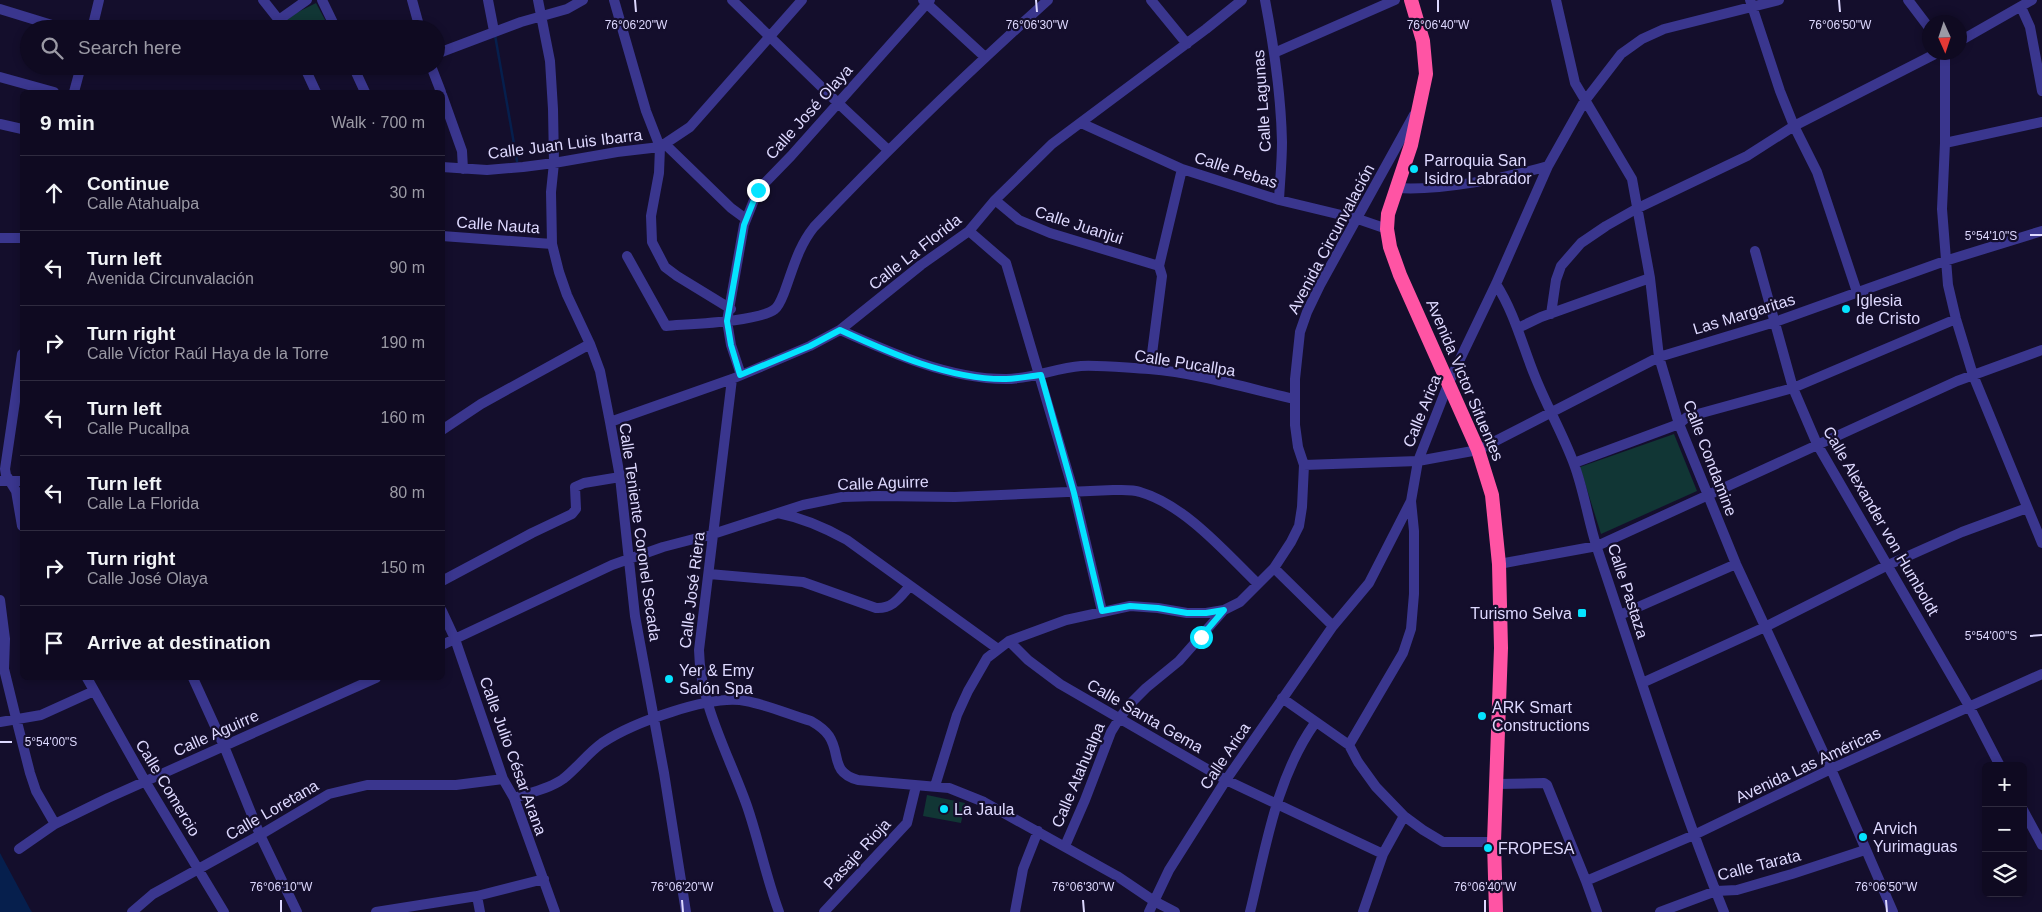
<!DOCTYPE html>
<html lang="en">
<head>
<meta charset="utf-8">
<style>
  :root { --surface:#0f0a21; --page:#1d182e; --text:#f1f3f6; --muted:#9b9aa5; --line:#2f2b3f }
  body { margin:0; font-family:Arial,sans-serif; background:var(--page); color:var(--text) }
  .controls { position:absolute; right:15px; bottom:15px; display:grid; overflow:hidden; border-radius:8px; box-shadow:0 2px 8px #0003 }
  .controls button { width:45px; height:45px; display:grid; place-items:center; padding:0; border:0; border-bottom:1px solid var(--line); background:var(--surface); color:var(--text); font:25px sans-serif }
  .compass { position:absolute; left:1922px; top:15px; width:45px; height:45px; border-radius:50%; background:var(--surface); box-shadow:0 2px 8px #0003; rotate:177deg }
  .stop { position:absolute; width:15px; height:15px; margin:-11px; border:4px solid #05e3ff; border-radius:50%; background:#fff }
  .stop.end { background:#05e3ff; border-color:#fff; box-shadow:0 1px 5px #0008 }
  .list { margin:0; padding:0; list-style:none }
  h2 { display:flex; justify-content:space-between; align-items:center; height:65px; margin:0; padding:0 20px; font-size:21px }
  h2 small { font-size:16px; font-weight:400; color:var(--muted) }
  .list li { display:grid; grid-template-columns:32px 1fr auto; gap:15px; align-items:center; box-sizing:border-box; height:75px; padding:0 20px; border-top:1px solid var(--line) }
  .list b { display:block; font-size:19px; white-space:nowrap }
  .list p { margin:0; font-size:16px; white-space:nowrap; color:var(--muted) }
  .list em { font-size:16px; font-style:normal; color:var(--muted) }
  .icon { flex:none; width:28px; height:28px; fill:none; stroke:currentColor; stroke-width:2; stroke-linecap:round; stroke-linejoin:round }
  .map { position:relative; flex:none; width:2042px; height:912px; overflow:hidden }
  .search { position:absolute; background:var(--surface); box-shadow:0 2px 8px #0003; left:20px; top:20px; width:425px; height:55px; display:flex; align-items:center; gap:12px; box-sizing:border-box; padding:0 18px; border-radius:28px; color:var(--muted); font-size:19px }
  .panel { position:absolute; background:var(--surface); box-shadow:0 2px 8px #0003; left:20px; top:90px; width:425px; height:590px; border-radius:8px }
  .map>svg:first-child { display:block }
  .green { fill:#113635 }
  .water { fill:#061f4d }
  .lines { fill:none; stroke-linecap:round; stroke-linejoin:round }
  .stream { stroke:#061f4d; stroke-width:2.5 }
  .minor { stroke:#3a368e; stroke-width:10 }
  .highway { stroke:#ff54a4; stroke-width:14 }
  .route { stroke:#05e3ff; stroke-width:6 }
  .ticks { fill:none; stroke:#ded9ff; stroke-width:2 }
  .poi-dot { fill:#05e3ff; stroke:#140e2c; stroke-width:2 }
  .labels { text-anchor:middle; dominant-baseline:central; stroke-width:4.5; stroke-linejoin:round; paint-order:stroke }
  .street-label { font-size:16px; fill:#ded9ff; stroke:#140e2c }
  .poi-label { font-size:16px; fill:#ded9ff; stroke:#140e2c; text-anchor:start }
  .ticks-label { font-size:12px; text-anchor:middle; fill:#ded9ff; stroke:#140e2c; stroke-width:4.5; stroke-linejoin:round; paint-order:stroke }
</style>
</head>
<body>
<div class="map">
<svg width="2042" height="912" viewBox="0 0 2042 912">
  <rect width="100%" height="100%" fill="#140e2c"/>
  <!-- green -->
  <path class="green" d="M 316,3 L 330,29 L 292,29 L 286,18 Z
    M 1674,434 L 1697,491 L 1601,534 L 1580,467 Z
    M 927,795 L 965,803 L 961,823 L 923,816 Z"/>
  <!-- water -->
  <path class="water" d="M 0,853 L 30,909 L 32,912 L 0,912 Z"/>
  <g class="lines">
    <!-- stream -->
    <path class="stream" d="M 495,35 L 517,161"/>
    <!-- minor -->
    <path class="minor" d="M 263,0 L 286,29
      M 322,0 L 336,29
      M 412,0 L 420,29
      M 488,0 L 494,31
      M 538,0 L 550,61 L 553,109 L 554,163 L 551,192 L 552,244 L 559,272 L 567,295 L 590,344 L 600,371 L 610,422 L 620,477 L 635,616 L 664,773 L 686,912
      M 614,0 L 646,111 L 660,147 L 659,173 L 651,216 L 652,242 L 665,267 L 677,276 L 731,309
      M 732,0 L 838,103 L 888,150
      M 923,0 L 985,57
      M 1151,0 L 1187,44
      M 1265,0 C 1274,47 1281,94 1282,142 C 1282,161 1280,181 1279,200
      M 1556,0 L 1575,83 L 1632,179 L 1650,278 L 1659,357 L 1679,424 L 1736,564 L 1831,769 L 1893,912
      M 1750,0 L 1780,91 L 1794,126 L 1817,172 L 1857,292
      M 1908,0 L 1930,29
      M 2021,7 L 2030,27 L 2042,91
      M 0,9 L 65,29
      M 280,19 L 307,0
      M 92,29 L 99,0
      M 1960,41 L 2032,0
      M 1945,52 L 1945,143 L 1942,209 L 1948,285 L 1956,319 L 1973,375 L 2042,543
      M 1274,53 L 1395,0
      M 436,54 L 521,22 L 567,9 L 583,0
      M 304,66 L 316,92
      M 353,66 L 365,92
      M 431,66 L 441,92
      M 0,77 L 54,92
      M 74,92 L 81,66
      M 442,95 L 462,151 L 463,169
      M 1081,123 L 1182,169 L 1279,200 L 1358,219 L 1387,229
      M 0,124 L 22,129
      M 1945,143 L 2042,122
      M 666,145 L 731,208 L 746,219
      M 442,167 L 487,170 L 523,167 L 554,163 L 617,152 L 660,147 L 690,127 L 802,0
      M 1397,188 C 1439,191 1507,178 1548,166
      M 995,200 L 1019,220 L 1050,233 L 1159,266
      M 969,231 L 1006,263 L 1074,493 L 1102,611
      M 442,236 L 552,244
      M 0,238 L 22,238
      M 1755,251 L 1793,388 L 1817,444 L 1969,706 L 2000,766
      M 627,256 L 666,326 C 688,324 759,322 775,309 C 779,306 782,298 784,293 C 793,269 798,247 814,227 C 889,148 967,73 1048,0
      M 1496,284 C 1514,312 1522,344 1534,374 C 1546,405 1563,434 1574,464 C 1584,491 1588,520 1597,548 C 1638,670 1676,793 1724,912
      M 1551,314 L 1556,280 L 1561,266 L 1581,243 L 1606,226 L 1636,209 L 1747,156 L 1794,126 L 1939,52
      M 1518,328 L 1541,317 L 1650,278
      M 840,330 C 891,353 949,379 1006,379 C 1031,379 1056,368 1081,366 C 1102,365 1127,368 1149,369 C 1198,373 1247,388 1294,399
      M 22,354 L 5,469 L 6,475 L 16,491 L 22,526
      M 1150,369 L 1162,276 L 1159,266 L 1182,169
      M 741,375 L 731,345 L 727,321 L 744,225 L 758,190 L 791,156 L 930,0
      M 732,379 L 699,650 C 700,705 729,755 747,806 C 759,841 766,877 779,912
      M 610,422 L 732,379 L 810,346 L 840,330 L 921,265 L 969,231 L 995,200 L 1052,144 L 1206,29 L 1242,0
      M 442,430 L 481,404 L 590,344
      M 1574,463 L 1679,424 L 1687,417 L 1793,388 L 1956,319
      M 1304,465 L 1418,461 L 1478,450 L 1659,357 L 1775,322 L 1945,261 L 2042,231
      M 0,481 L 22,481
      M 778,513 C 803,518 824,527 847,540 L 998,649
      M 1499,564 L 1597,546 L 1957,381 L 2042,350
      M 1274,568 L 1333,626
      M 709,574 L 803,582 L 876,608 C 893,609 900,597 910,586
      M 442,581 L 532,533 L 572,514 L 576,509 L 575,487 L 584,483 L 620,477
      M 0,600 L 5,639 L 4,669 L 16,718 L 30,773 L 36,791 L 55,824
      M 442,611 L 455,639 L 503,779 L 514,798 L 555,912
      M 1620,615 L 1736,564
      M 1009,641 L 1028,660 L 1060,684 L 1226,780 L 1383,854
      M 442,645 L 612,565 L 663,547 L 713,534 L 803,505 L 842,497 L 878,496 L 955,497 L 1113,490 C 1121,490 1132,489 1140,492 C 1185,505 1225,552 1258,584
      M 87,678 L 145,781 L 224,912
      M 193,678 L 224,746 L 260,835 L 297,912
      M 1642,683 L 1765,627 L 1888,565 L 1962,532 L 2027,508
      M 1282,698 L 1349,745 L 1358,762 L 1376,787 L 1404,816 L 1423,830 L 1443,842 L 1494,842
      M 0,722 L 41,715 L 94,691
      M 1349,745 L 1403,653 L 1411,629 L 1414,594 L 1414,531 L 1411,501
      M 1497,784 L 1544,783 L 1547,785 L 1586,881 L 1597,912
      M 935,786 L 957,715 L 968,691 L 987,658 L 1009,641 L 1066,620 L 1130,606 L 1158,608 L 1187,613 L 1206,613 L 1224,610 L 1240,602 L 1274,568 L 1291,542 L 1299,526 L 1302,507 L 1304,465 L 1298,447 L 1295,425 L 1295,379 L 1300,332 L 1307,312 L 1320,285 L 1414,115
      M 514,798 C 529,793 549,789 563,779 C 577,768 588,753 602,743 C 632,723 710,694 746,701 C 768,705 790,715 811,721 C 818,725 825,730 829,736 C 841,754 830,772 858,780 L 949,788 L 984,802 L 1117,876 L 1154,901 L 1175,912
      M 2023,810 L 2042,845
      M 1065,846 L 1085,800 L 1111,732 L 1119,719 L 1130,704 L 1146,688 L 1179,661 L 1224,610
      M 19,849 L 55,824 L 108,798 L 376,678
      M 1586,881 L 1694,835 L 1831,769 L 2042,674
      M 477,896 L 480,912
      M 132,912 L 153,894 L 260,835 L 329,794 L 367,785 L 456,785 L 503,779
      M 376,912 L 477,896 L 544,879
      M 824,912 L 907,823 L 916,786
      M 1015,912 L 1023,869 L 1038,831
      M 1149,912 L 1169,870 L 1226,780 L 1333,626 L 1369,583 L 1411,501 L 1418,461 L 1449,382 L 1496,284 L 1548,166 L 1584,102 L 1621,54 L 1642,39 L 1664,29 L 1779,0
      M 1250,912 C 1266,847 1276,778 1315,723
      M 1363,912 L 1383,854 L 1404,816
      M 1660,912 L 1716,891 L 1737,890 L 1792,874 L 1865,850"/>
    <!-- highway -->
    <path class="highway" d="M 1411,0 L 1423,41 L 1426,74 L 1411,145 L 1388,214 L 1387,229 L 1390,247 L 1400,275 L 1478,450 L 1492,495 L 1499,564 L 1501,648 L 1494,842 L 1496,912"/>
  </g>
  <g class="lines">
    <!-- route -->
    <path class="route" d="M 758,190 L 744,225 L 727,321 L 731,345 L 740,375 L 810,346 L 840,330 C 890,353 950,380 1006,379 C 1018,379 1029,376 1041,375 L 1074,493 L 1102,611 L 1130,606 L 1158,608 L 1187,613 L 1206,613 L 1224,610 L 1201,637"/>
  </g>
  <!-- ticks -->
  <path class="ticks" d="M 635,0 L 636,12M 1036,0 L 1037,12M 1438,0 L 1438,12M 1839,0 L 1840,12M 2030,235 L 2042,235M 2030,636 L 2042,635M 0,742 L 12,742M 281,900 L 281,912M 682,900 L 683,912M 1083,900 L 1084,912M 1485,900 L 1485,912M 1886,900 L 1887,912"/>
  <!-- markers -->
  <g class="poi-dot">
    <circle cx="1414" cy="169" r="5"/>
    <circle cx="1846" cy="309" r="5"/>
    <rect x="1577" y="608" width="10" height="10" rx="2.5"/>
    <circle cx="669" cy="679" r="5"/>
    <circle cx="1482" cy="716" r="5"/>
    <circle cx="944" cy="809" r="5"/>
    <circle cx="1863" cy="837" r="5"/>
    <circle cx="1488" cy="848" r="5"/>
  </g>
  <g class="labels">
    <!-- street labels -->
    <g class="street-label">
      <text transform="translate(1262 101) rotate(-94)">Calle Lagunas</text>
      <text transform="translate(809 112) rotate(-48)">Calle José Olaya</text>
      <text transform="translate(565 144) rotate(-7)">Calle Juan Luis Ibarra</text>
      <text transform="translate(1236 170) rotate(18)">Calle Pebas</text>
      <text transform="translate(498 225) rotate(4)">Calle Nauta</text>
      <text transform="translate(1079 225) rotate(18)">Calle Juanjui</text>
      <text transform="translate(1331 239) rotate(-62)">Avenida Circunvalación</text>
      <text transform="translate(915 252) rotate(-38)">Calle La Florida</text>
      <text transform="translate(1744 314) rotate(-17)">Las Margaritas</text>
      <text transform="translate(1185 363) rotate(9)">Calle Pucallpa</text>
      <text transform="translate(1465 380) rotate(67)">Avenida Victor Sifuentes</text>
      <text transform="translate(1422 411) rotate(-68)">Calle Arica</text>
      <text transform="translate(1710 458) rotate(69)">Calle Condamine</text>
      <text transform="translate(883 483) rotate(-2)">Calle Aguirre</text>
      <text transform="translate(1881 521) rotate(60)">Calle Alexander von Humboldt</text>
      <text transform="translate(640 532) rotate(82)">Calle Teniente Coronel Secada</text>
      <text transform="translate(692 590) rotate(-83)">Calle José Riera</text>
      <text transform="translate(1628 591) rotate(72)">Calle Pastaza</text>
      <text transform="translate(1145 716) rotate(30)">Calle Santa Gema</text>
      <text transform="translate(216 733) rotate(-24)">Calle Aguirre</text>
      <text transform="translate(513 756) rotate(70)">Calle Julio César Arana</text>
      <text transform="translate(1225 756) rotate(-56)">Calle Arica</text>
      <text transform="translate(1808 765) rotate(-25)">Avenida Las Américas</text>
      <text transform="translate(1078 775) rotate(-67)">Calle Atahualpa</text>
      <text transform="translate(168 788) rotate(59)">Calle Comercio</text>
      <text transform="translate(272 810) rotate(-30)">Calle Loretana</text>
      <text transform="translate(857 854) rotate(-47)">Pasaje Rioja</text>
      <text transform="translate(1759 865) rotate(-14)">Calle Tarata</text>
    </g>
    <!-- poi labels -->
    <g class="poi-label">
      <text x="1424" y="160">Parroquia San<tspan x="1424" dy="18">Isidro Labrador</tspan></text>
      <text x="1856" y="300">Iglesia<tspan x="1856" dy="18">de Cristo</tspan></text>
      <text x="1572" y="613" text-anchor="end">Turismo Selva</text>
      <text x="679" y="670">Yer &amp; Emy<tspan x="679" dy="18">Salón Spa</tspan></text>
      <text x="1492" y="707">ARK Smart<tspan x="1492" dy="18">Constructions</tspan></text>
      <text x="954" y="809">La Jaula</text>
      <text x="1873" y="828">Arvich<tspan x="1873" dy="18">Yurimaguas</tspan></text>
      <text x="1498" y="848">FROPESA</text>
    </g>
  </g>
  <g class="ticks-label">
    <text x="636" y="29">76°06'20"W</text>
    <text x="1037" y="29">76°06'30"W</text>
    <text x="1438" y="29">76°06'40"W</text>
    <text x="1840" y="29">76°06'50"W</text>
    <text x="1991" y="240">5°54'10"S</text>
    <text x="1991" y="640">5°54'00"S</text>
    <text x="51" y="746">5°54'00"S</text>
    <text x="281" y="891">76°06'10"W</text>
    <text x="682" y="891">76°06'20"W</text>
    <text x="1083" y="891">76°06'30"W</text>
    <text x="1485" y="891">76°06'40"W</text>
    <text x="1886" y="891">76°06'50"W</text>
  </g>
</svg>
<div class="controls">
<button>+</button>
<button>−</button>
<button><svg class="icon" aria-label="layers" viewBox="0 0 24 24"><path d="M12 4l9 5-9 5-9-5zM3 14l9 5 9-5"/></svg></button>
</div>
<svg class="compass" viewBox="-18 -18 36 36"><path d="M0-13l5 13h-10z" fill="#e53935"/><path d="M0 13l5-13h-10z" fill="#9b9aa5"/></svg>
<div class="stop" style="left:1201px;top:637px"></div>
<div class="stop end" style="left:758px;top:190px"></div>
<div class="search"><svg class="icon" aria-label="search" viewBox="0 0 24 24"><circle cx="10" cy="10" r="6"/><path d="M15 15l6 6"/></svg>Search here</div>
<section class="panel">
<h2>9 min<small>Walk · 700 m</small></h2>
<ul class="list">
<li><svg class="icon" aria-label="ahead" viewBox="0 0 24 24"><path d="M12 20V5M6 11l6-6 6 6"/></svg><div><b>Continue</b><p>Calle Atahualpa</p></div><em>30 m</em></li>
<li><svg class="icon" aria-label="left" viewBox="0 0 24 24"><path d="M17 20v-9H6M10 6l-5 5 5 5"/></svg><div><b>Turn left</b><p>Avenida Circunvalación</p></div><em>90 m</em></li>
<li><svg class="icon" aria-label="right" viewBox="0 0 24 24"><path d="M7 20v-9h11M14 6l5 5-5 5"/></svg><div><b>Turn right</b><p>Calle Víctor Raúl Haya de la Torre</p></div><em>190 m</em></li>
<li><svg class="icon" aria-label="left" viewBox="0 0 24 24"><path d="M17 20v-9H6M10 6l-5 5 5 5"/></svg><div><b>Turn left</b><p>Calle Pucallpa</p></div><em>160 m</em></li>
<li><svg class="icon" aria-label="left" viewBox="0 0 24 24"><path d="M17 20v-9H6M10 6l-5 5 5 5"/></svg><div><b>Turn left</b><p>Calle La Florida</p></div><em>80 m</em></li>
<li><svg class="icon" aria-label="right" viewBox="0 0 24 24"><path d="M7 20v-9h11M14 6l5 5-5 5"/></svg><div><b>Turn right</b><p>Calle José Olaya</p></div><em>150 m</em></li>
<li><svg class="icon" aria-label="arrive" viewBox="0 0 24 24"><path d="M6 21V4h12l-3 4 3 4H6"/></svg><div><b>Arrive at destination</b></div></li>
</ul>
</section>
</div>
</body>
</html>
